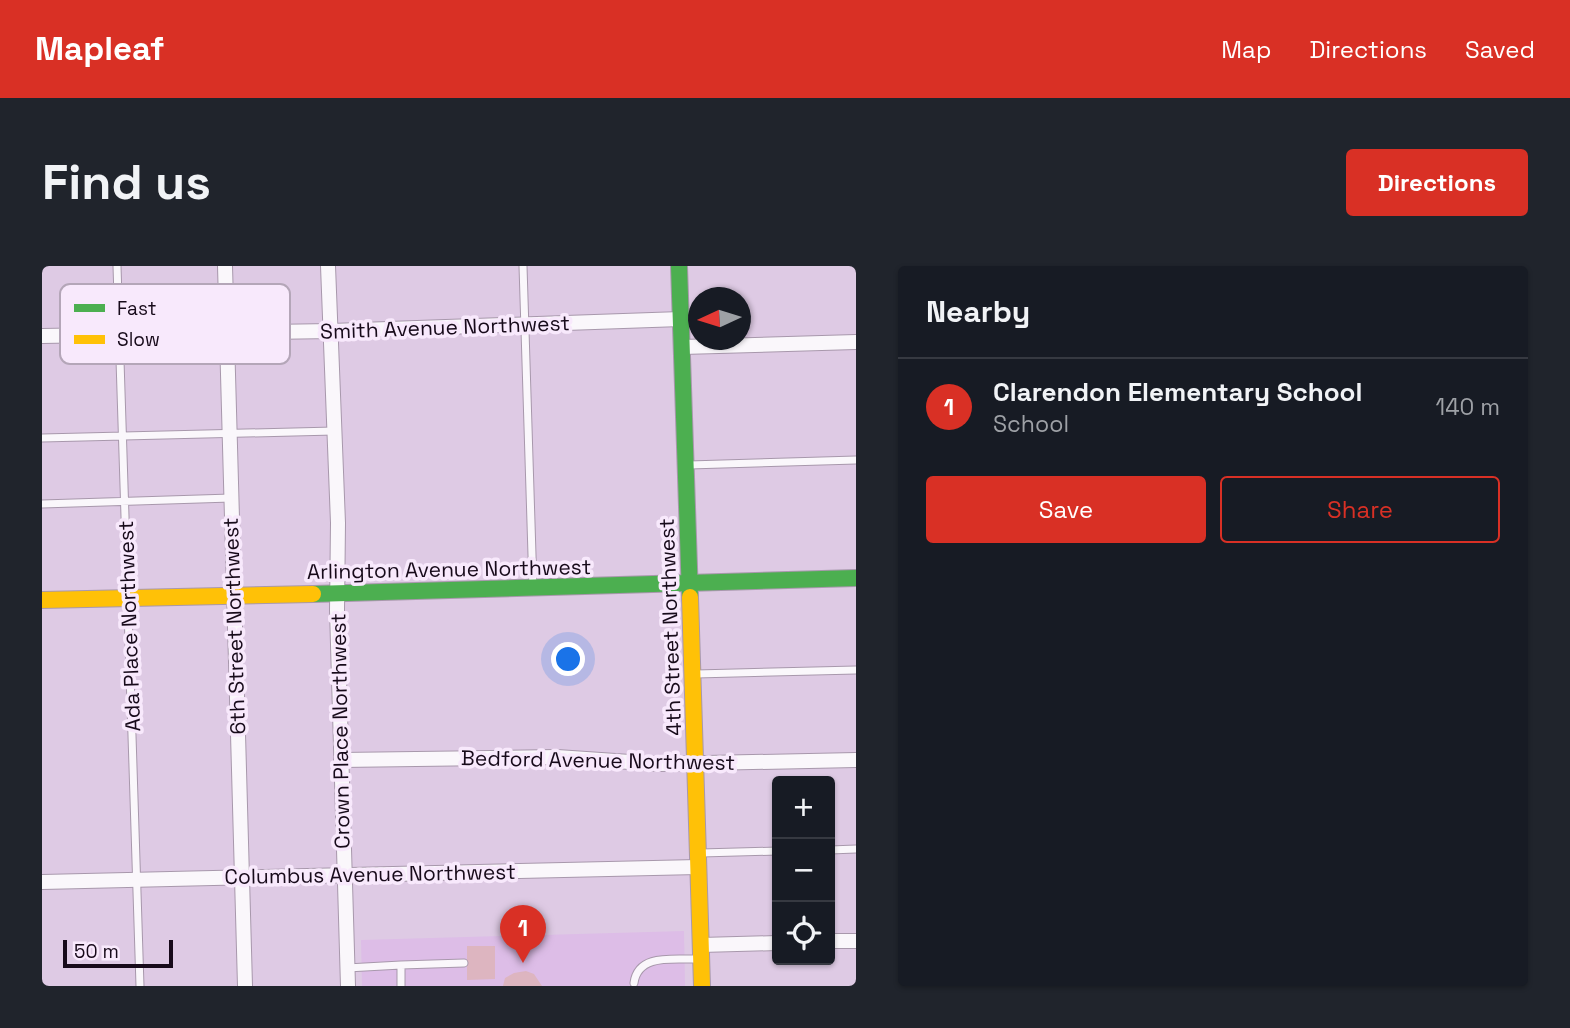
<!DOCTYPE html>
<html lang="en">
<head>
<meta charset="utf-8">
<style>
  :root { --surface:#171b24; --page:#20242c; --text:#f1f3f6; --muted:#9ea1a6; --line:#363941; --accent:#d93025 }
  body { margin:0; font-family:"Space Grotesk",sans-serif; background:var(--page); color:var(--text) }
  .controls { position:absolute; right:21px; bottom:21px; display:grid; overflow:hidden; border-radius:7px; box-shadow:0 2px 5px #0004 }
  .controls button { width:63px; height:63px; display:grid; place-items:center; padding:0; border:0; border-bottom:2px solid var(--line); background:var(--surface); color:var(--text); font:35px sans-serif }
  .compass { position:absolute; left:646px; top:21px; width:63px; height:63px; border-radius:50%; background:var(--surface); box-shadow:0 2px 5px #0004; rotate:266deg }
  .scale { position:absolute; left:21px; bottom:18px; width:110px; box-sizing:border-box; padding-left:7px; border:4px solid #170a1a; border-top:0; font-size:19px; line-height:24px; white-space:nowrap; color:#170a1a; -webkit-text-stroke:5px #f8e9fc; paint-order:stroke }
  .you { position:absolute; left:527px; top:394px; width:24px; height:24px; margin:-18px; border:5px solid #fff; border-radius:50%; background:#1a73e8; box-shadow:0 0 0 10px #1a73e833 }
  .badge { display:grid; place-items:center; width:46px; height:46px; border-radius:50%; background:var(--accent); color:#fff; font-size:23px; font-weight:700 }
  .pin { position:absolute; translate:-50% -58px; filter:drop-shadow(0 2px 4px #0008) }
  .pin::after { content:''; position:absolute; top:37px; width:24px; height:21px; background:inherit; clip-path:polygon(0 0,100% 0,50% 100%) }
  .list { margin:0; padding:0; list-style:none }
  h2 { display:flex; justify-content:space-between; align-items:center; height:91px; margin:0; padding:0 28px; font-size:30px }
  h2 small { font-size:23px; font-weight:400; color:var(--muted) }
  .list li { display:grid; grid-template-columns:46px 1fr auto; gap:21px; align-items:center; box-sizing:border-box; height:98px; padding:0 28px; border-top:2px solid var(--line) }
  .list b { display:block; font-size:26px; white-space:nowrap }
  .list p { margin:0; font-size:23px; white-space:nowrap; color:var(--muted) }
  .list em { font-size:23px; font-style:normal; color:var(--muted) }
  .actions { display:flex; gap:14px; padding:21px 28px }
  .actions a { flex:1; padding:16px 0; border:2px solid var(--accent); border-radius:7px; text-align:center; font-size:24px; color:var(--accent) }
  .actions .main { background:var(--accent); color:#fff }
  .icon { flex:none; width:38px; height:38px; fill:none; stroke:currentColor; stroke-width:2; stroke-linecap:round; stroke-linejoin:round }
  .map { position:relative; flex:none; width:814px; height:720px; overflow:hidden; border-radius:7px }
  header { display:flex; align-items:center; gap:42px; box-sizing:border-box; height:98px; padding:0 35px; background:var(--accent); color:#fff }
  header strong { font-size:33px }
  nav { display:flex; gap:38px; margin-inline-start:auto; font-size:24px }
  .intro { display:flex; align-items:center; justify-content:space-between; box-sizing:border-box; height:168px; padding:0 42px }
  h1 { margin:0; font-size:49px }
  .button { padding:18px 32px; border-radius:7px; background:var(--accent); color:#fff; font-size:24px; font-weight:700 }
  main { display:flex; gap:42px; padding:0 42px }
  aside { flex:1; background:var(--surface); border-radius:7px; box-shadow:0 2px 5px #0004 }
  .map>svg:first-child { display:block }
  .built { fill:#ddbde7 }
  .green { fill:#ddb5c0 }
  .lines { fill:none; stroke-linecap:round; stroke-linejoin:round }
  .lane-casing { stroke:#a898ac; stroke-width:9 }
  .street-casing { stroke:#a898ac; stroke-width:16 }
  .fast-casing { stroke:#a898ac; stroke-width:18 }
  .slow-casing { stroke:#a898ac; stroke-width:18 }
  .lane { stroke:#faf7fb; stroke-width:7 }
  .street { stroke:#faf7fb; stroke-width:14 }
  .fast { stroke:#4caf50; stroke-width:16 }
  .slow { stroke:#ffc107; stroke-width:16 }
  .labels { text-anchor:middle; dominant-baseline:central; stroke-width:7; stroke-linejoin:round; paint-order:stroke }
  .street-label { font-size:21px; fill:#170a1a; stroke:#f8e9fc }
  .key { fill:#f8e9fc; stroke:#b4a6b8; stroke-width:2 }
  .key-label { font-size:19px; fill:#170a1a }
</style>
</head>
<body>
<header>
<strong>Mapleaf</strong>
<nav><a>Map</a><a>Directions</a><a>Saved</a></nav>
</header>
<div class="intro"><h1>Find us</h1><a class="button">Directions</a></div>
<main>
<div class="map">
<svg width="814" height="720" viewBox="0 0 814 720">
  <rect width="100%" height="100%" fill="#decae4"/>
  <!-- built -->
  <path class="built" d="M 642,665 L 643,720 L 320,720 L 319,674 Z"/>
  <!-- green -->
  <path class="green" d="M 425,680 L 453,680 L 453,713 L 425,714 Z
    M 484,705 L 492,708 L 500,720 L 461,720 L 463,712 L 472,707 Z"/>
  <g class="lines">
    <!-- lane casing -->
    <g class="lane-casing">
      <path id="lane" d="M 75,0 L 98,720
        M 481,0 L 491,321
        M 0,172 L 292,165
        M 647,199 L 814,194
        M 0,238 L 189,232
        M 654,408 L 814,404
        M 788,584 L 814,583
        M 659,587 L 735,585
        M 359,699 L 422,697
        M 305,702 L 359,699 L 359,720
        M 592,717 C 596,687 632,694 655,693"/>
    </g>
    <!-- street casing -->
    <g class="street-casing">
      <path id="street" d="M 183,0 L 203,720
        M 286,0 L 296,257 L 295,344 L 306,720
        M 0,70 L 289,65 L 639,53
        M 640,81 L 814,76
        M 299,494 L 515,491 L 617,498 L 814,494
        M 0,616 L 656,601
        M 788,675 L 814,675
        M 659,679 L 735,677"/>
    </g>
    <!-- fast casing -->
    <g class="fast-casing">
      <path id="fast" d="M 637,0 L 648,331
        M 271,328 L 814,312"/>
    </g>
    <!-- slow casing -->
    <g class="slow-casing">
      <path id="slow" d="M 648,331 L 660,720
        M 0,334 L 271,328"/>
    </g>
    <!-- lane -->
    <use href="#lane" class="lane"/>
    <!-- street -->
    <use href="#street" class="street"/>
    <!-- fast -->
    <use href="#fast" class="fast"/>
    <!-- slow -->
    <use href="#slow" class="slow"/>
  </g>
  <g class="labels">
    <!-- street labels -->
    <g class="street-label">
      <text transform="translate(403 61) rotate(-2)">Smith Avenue Northwest</text>
      <text transform="translate(407 303) rotate(-1)">Arlington Avenue Northwest</text>
      <text transform="translate(87 360) rotate(-92)">Ada Place Northwest</text>
      <text transform="translate(192 360) rotate(-92)">6th Street Northwest</text>
      <text transform="translate(628 361) rotate(-92)">4th Street Northwest</text>
      <text transform="translate(298 465) rotate(-91)">Crown Place Northwest</text>
      <text transform="translate(556 494) rotate(1)">Bedford Avenue Northwest</text>
      <text transform="translate(328 608) rotate(-1)">Columbus Avenue Northwest</text>
    </g>
  </g>
  <!-- legend -->
  <rect x="18" y="18" width="230" height="80" rx="10" class="key"/>
  <rect x="32" y="38" width="31" height="8" fill="#4caf50"/>
  <rect x="32" y="69" width="31" height="9" fill="#ffc107"/>
  <g class="key-label">
    <text x="75" y="49">Fast</text>
    <text x="75" y="80">Slow</text>
  </g>
</svg>
<div class="controls">
<button>+</button>
<button>−</button>
<button><svg class="icon" aria-label="locate" viewBox="0 0 24 24"><circle cx="12" cy="12" r="6"/><path d="M12 2v4M12 18v4M2 12h4M18 12h4"/></svg></button>
</div>
<svg class="compass" viewBox="-18 -18 36 36"><path d="M0-13l5 13h-10z" fill="#e53935"/><path d="M0 13l5-13h-10z" fill="#9ea1a6"/></svg>
<div class="scale">50 m</div>
<div class="you"></div>
<div class="pin badge" style="left:481px;top:697px">1</div>
</div>
<aside>
<h2>Nearby<small></small></h2>
<ul class="list">
<li><span class="badge">1</span><div><b>Clarendon Elementary School</b><p>School</p></div><em>140 m</em></li>
</ul>
<div class="actions"><a class="main">Save</a><a>Share</a></div>
</aside>
</main>
</body>
</html>
